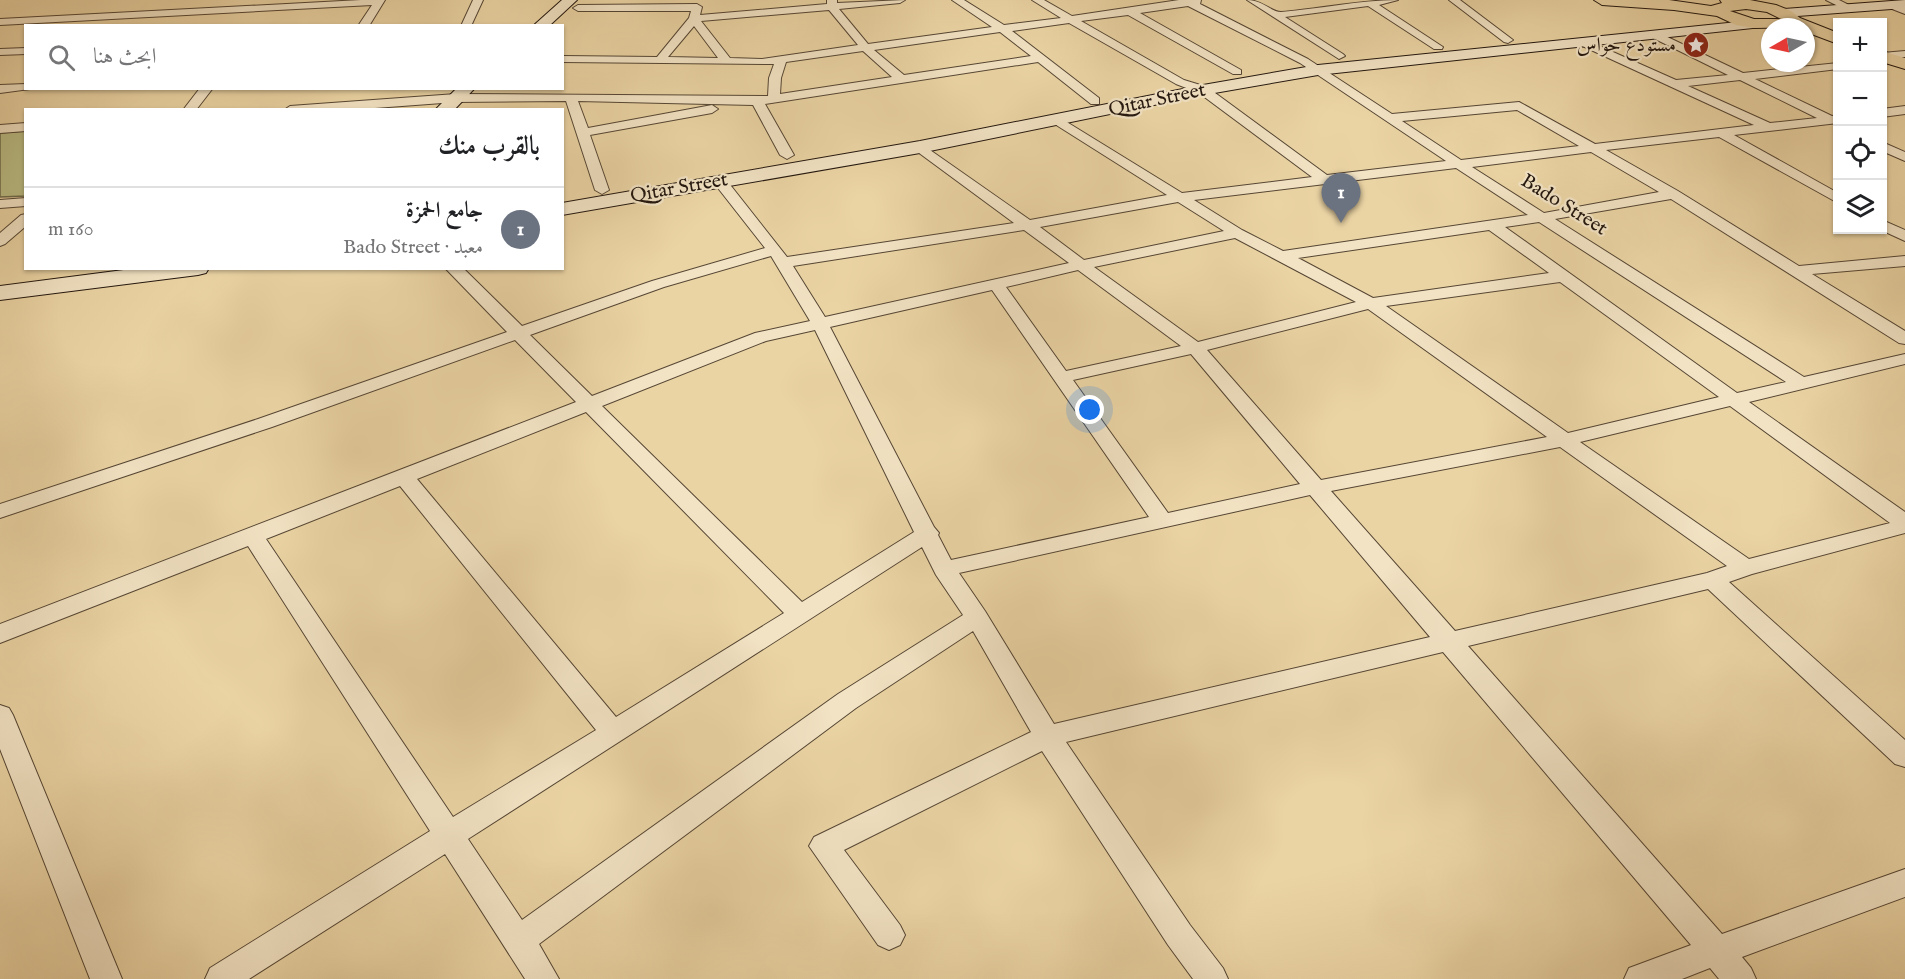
<!DOCTYPE html>
<html lang="ar">
<head>
<meta charset="utf-8">
<style>
  :root { --surface:#fff; --page:#f6f6f6; --text:#202124; --muted:#757577; --line:#e0e0e0; --accent:#7c3aed }
  body { margin:0; font-family:"IM FELL English",Amiri,serif; background:var(--page); color:var(--text); direction:rtl }
  .controls { position:absolute; right:18px; top:18px; display:grid; overflow:hidden; border-radius:0px; box-shadow:0 2px 4px #0004 }
  .controls button { width:54px; height:54px; display:grid; place-items:center; padding:0; border:0; border-bottom:2px solid var(--line); background:var(--surface); color:var(--text); font:30px sans-serif }
  .compass { position:absolute; left:1761px; top:18px; width:54px; height:54px; border-radius:50%; background:var(--surface); box-shadow:0 2px 4px #0004; rotate:261deg }
  .you { position:absolute; left:1090px; top:410px; width:21px; height:21px; margin:-15px; border:4px solid #fff; border-radius:50%; background:#1a73e8; box-shadow:0 0 0 9px #1a73e833 }
  .badge { display:grid; place-items:center; width:39px; height:39px; border-radius:50%; background:var(--accent); color:#fff; font-size:20px; font-weight:700 }
  .pin { position:absolute; translate:-50% -50px; filter:drop-shadow(0 2px 3px #0008) }
  .pin::after { content:''; position:absolute; top:32px; width:21px; height:18px; background:inherit; clip-path:polygon(0 0,100% 0,50% 100%) }
  .list { margin:0; padding:0; list-style:none }
  h2 { display:flex; justify-content:space-between; align-items:center; height:78px; margin:0; padding:0 24px; font-size:26px }
  h2 small { font-size:20px; font-weight:400; color:var(--muted) }
  .list li { display:grid; grid-template-columns:39px 1fr auto; gap:18px; align-items:center; box-sizing:border-box; height:84px; padding:0 24px; border-top:2px solid var(--line) }
  .list b { display:block; font-size:22px; white-space:nowrap }
  .list p { margin:0; font-size:20px; white-space:nowrap; color:var(--muted) }
  .list em { font-size:20px; font-style:normal; color:var(--muted) }
  .icon { flex:none; width:33px; height:33px; fill:none; stroke:currentColor; stroke-width:2; stroke-linecap:round; stroke-linejoin:round }
  .map { position:relative; flex:none; width:1905px; height:979px; overflow:hidden; direction:ltr }
  .search { position:absolute; background:var(--surface); box-shadow:0 2px 4px #0004; left:24px; top:24px; width:540px; height:66px; display:flex; align-items:center; gap:15px; box-sizing:border-box; padding:0 21px; border-radius:0px; color:var(--muted); font-size:22px }
  .panel { position:absolute; background:var(--surface); box-shadow:0 2px 4px #0004; left:24px; top:108px; width:540px; height:162px; border-radius:0px; direction:rtl }
  .map>svg:first-child { display:block }
  .green { fill:#babc84; stroke:#6e6a4a; stroke-width:1.5 }
  .lines { fill:none; stroke-linecap:round; stroke-linejoin:round }
  .street-casing { stroke:#554634; stroke-width:2 }
  .secondary-casing { stroke:#23170f; stroke-width:2 }
  .primary-casing { stroke:#23170f; stroke-width:2 }
  .street { fill:#f2e3c4; fill-rule:evenodd }
  .secondary { fill:#f2e3c4; fill-rule:evenodd }
  .primary { fill:#ebd4a4; fill-rule:evenodd }
  .labels { text-anchor:middle; dominant-baseline:central; stroke-width:4.5; stroke-linejoin:round; paint-order:stroke }
  .far-poi-label { font-size:20px; fill:#23170f; stroke:#f2e3c4; text-anchor:end }
  .far-street-label { font-size:20px; fill:#23170f; stroke:#f2e3c4 }
</style>
</head>
<body>
<div class="map">
<svg width="1905" height="979" viewBox="0 0 1905 979">
  <rect width="100%" height="100%" fill="#ebd4a4"/>
  <filter id="stains"><feTurbulence type="fractalNoise" baseFrequency=".00333" numOctaves="4"/><feColorMatrix values="0 0 0 0 .2 0 0 0 0 .09 0 0 0 0 .02 0 0 0 .5 -.17"/></filter>
  <radialGradient id="worn" r=".72"><stop offset=".6" stop-color="#630" stop-opacity="0"/><stop offset="1" stop-color="#630" stop-opacity=".3"/></radialGradient>
  <!-- green -->
  <path class="green" d="M 25,131 L 25,196 L 0,197 L 0,133 Z"/>
  <g class="lines">
    <!-- street casing -->
    <g class="street-casing">
      <path id="street" d="M 361,0 L 385,0 L 369,26 L 358,26 L 372,5 L 0,25 L 0,19 Z
        M 473,0 L 483,0 L 471,26 L 461,26 Z
        M 827,0 L 837,0 L 837,3 L 905,0 L 900,3 L 839,9 L 868,44 L 992,27 L 952,0 L 964,0 L 1004,25 L 1061,18 L 1032,0 L 1044,0 L 1072,16 L 1179,0 L 1201,0 L 1200,4 L 1308,59 L 1392,114 L 1519,102 L 1595,144 L 1754,125 L 1578,44 L 1578,40 L 1586,40 L 1676,80 L 1728,75 L 1651,37 L 1651,33 L 1659,33 L 1743,73 L 1838,63 L 1838,69 L 1755,79 L 1832,116 L 1838,115 L 1838,123 L 1734,135 L 1838,193 L 1838,203 L 1719,137 L 1606,150 L 1678,191 L 1799,266 L 1905,256 L 1905,266 L 1812,274 L 1905,331 L 1905,344 L 1899,343 L 1671,199 L 1555,219 L 1804,377 L 1905,354 L 1905,364 L 1749,402 L 1905,512 L 1905,533 L 1752,574 L 1729,582 L 1905,740 L 1905,767 L 1895,764 L 1708,589 L 1468,646 L 1722,934 L 1905,869 L 1905,897 L 1742,957 L 1751,968 L 1756,979 L 1719,979 L 1710,968 L 1682,979 L 1624,979 L 1629,968 L 1691,945 L 1443,652 L 1066,742 L 1190,925 L 1223,968 L 1228,979 L 1193,979 L 1168,945 L 1042,751 L 844,850 L 900,925 L 905,935 L 900,945 L 889,950 L 878,945 L 809,846 L 814,837 L 1031,732 L 973,631 L 856,708 L 539,944 L 559,979 L 525,979 L 445,854 L 249,979 L 205,979 L 210,968 L 430,831 L 248,546 L 0,643 L 0,624 L 576,402 L 515,340 L 272,427 L 0,518 L 0,504 L 258,419 L 507,332 L 445,268 L 463,268 L 522,326 L 652,281 L 765,248 L 714,183 L 712,180 L 714,177 L 724,177 L 787,257 L 1014,223 L 915,150 L 913,147 L 915,144 L 920,143 L 1030,220 L 1167,195 L 1053,123 L 1051,120 L 1057,116 L 1182,193 L 1312,177 L 1199,93 L 1176,84 L 1069,23 L 1012,31 L 1099,98 L 1099,104 L 1091,104 L 1038,62 L 765,104 L 794,155 L 787,159 L 780,155 L 753,105 L 578,101 L 588,128 L 712,105 L 718,109 L 712,113 L 590,135 L 609,190 L 602,194 L 595,190 L 566,101 L 456,102 L 348,110 L 284,110 L 290,106 L 456,94 L 768,96 L 769,78 L 774,64 L 562,62 L 562,56 L 657,57 L 689,18 L 691,11 L 578,11 L 573,8 L 578,5 L 697,4 L 702,7 L 700,15 L 827,4 ZM 1188,6 L 1300,63 L 1446,161 L 1327,175 L 1207,87 L 1184,80 L 1081,21 L 1128,15 L 1233,74 L 1241,74 L 1241,70 L 1140,13 ZM 829,10 L 858,45 L 762,59 L 730,58 L 701,21 ZM 694,26 L 718,58 L 668,57 ZM 1000,32 L 1031,56 L 904,75 L 874,50 ZM 863,51 L 892,77 L 780,94 L 781,78 L 786,62 ZM 1740,80 L 1817,118 L 1770,123 L 1688,86 ZM 1517,110 L 1579,146 L 1461,160 L 1402,121 ZM 1591,152 L 1659,192 L 1544,213 L 1472,167 ZM 1456,168 L 1528,215 L 1283,251 L 1242,230 L 1194,200 ZM 1178,202 L 1224,231 L 1084,260 L 1040,227 ZM 1539,222 L 1786,382 L 1737,393 L 1505,227 ZM 1024,230 L 1069,263 L 825,317 L 793,266 ZM 1489,230 L 1549,273 L 1373,298 L 1298,258 ZM 1235,238 L 1356,302 L 1198,342 L 1094,267 ZM 771,256 L 810,321 L 755,333 L 592,396 L 530,335 L 664,287 ZM 1078,270 L 1181,346 L 1066,371 L 1006,287 ZM 1560,282 L 1719,397 L 1568,433 L 1386,306 ZM 992,290 L 1149,517 L 951,560 L 938,535 L 939,533 L 934,527 L 830,327 ZM 1368,309 L 1547,437 L 1321,480 L 1207,350 ZM 815,330 L 914,532 L 802,602 L 602,406 L 766,341 ZM 1191,354 L 1300,484 L 1168,513 L 1073,380 ZM 1730,406 L 1890,523 L 1749,559 L 1580,442 ZM 586,412 L 784,613 L 616,717 L 417,479 ZM 1560,447 L 1727,566 L 1707,573 L 1455,631 L 1331,491 ZM 400,486 L 596,730 L 453,817 L 266,539 ZM 1310,495 L 1430,637 L 1054,724 L 985,611 L 959,573 ZM 922,547 L 936,575 L 963,615 L 838,694 L 522,920 L 468,839 Z
        M 1247,0 C 1263,0 1271,12 1281,12 C 1320,9 1358,0 1398,0 L 1379,5 L 1443,47 L 1442,49 L 1434,49 L 1368,6 L 1285,17 L 1343,54 L 1345,56 L 1339,59 Z
        M 1449,0 L 1460,0 L 1513,40 L 1508,43 L 1504,42 Z
        M 1826,0 L 1839,0 L 1855,8 L 1846,10 Z
        M 1887,3 L 1905,7 L 1905,14 L 1887,7 Z
        M 26,48 L 26,54 L 0,55 L 0,49 Z
        M 1905,51 L 1905,57 L 1882,59 L 1882,53 Z
        M 26,84 L 26,88 L 30,89 L 0,93 L 0,85 Z
        M 200,88 L 213,88 L 196,110 L 183,110 Z
        M 1905,106 L 1905,114 L 1882,117 L 1882,109 Z
        M 26,123 L 26,131 L 0,133 L 0,125 Z
        M 1882,142 L 1905,152 L 1905,161 L 1882,151 Z
        M 26,198 L 26,206 L 0,208 L 0,200 Z
        M 26,214 L 26,226 L 5,244 L 0,246 L 0,233 L 21,215 Z
        M 1882,220 L 1905,230 L 1905,241 L 1881,230 Z
        M 0,705 L 9,708 L 13,715 L 122,979 L 90,979 L 0,749 Z"/>
    </g>
    <!-- secondary casing -->
    <g class="secondary-casing">
      <path id="secondary" d="M 562,0 L 577,0 L 549,26 L 533,26 Z
        M 1905,0 L 1905,8 L 1784,17 L 1777,13 L 1784,9 Z
        M 1757,20 L 1762,21 L 1764,24 L 1762,27 L 1318,75 L 1203,95 L 920,153 L 562,215 L 562,203 L 920,141 L 1203,85 L 1318,65 Z
        M 457,88 L 475,88 L 454,110 L 435,110 Z
        M 139,268 L 209,268 L 206,273 L 198,275 L 0,300 L 0,286 Z"/>
    </g>
    <!-- primary casing -->
    <g class="primary-casing">
      <path id="primary" d="M 1594,0 L 1669,0 L 1711,6 L 1722,3 L 1720,0 L 1750,0 L 1776,5 L 1791,11 L 1800,18 L 1838,33 L 1838,44 L 1806,32 L 1806,27 L 1754,28 L 1736,25 L 1717,16 L 1674,10 L 1602,5 ZM 1746,9 L 1767,12 L 1781,19 L 1754,19 L 1730,11 Z
        M 1882,51 L 1905,58 L 1905,69 L 1882,62 Z"/>
    </g>
    <!-- street -->
    <use href="#street" class="street"/>
    <!-- secondary -->
    <use href="#secondary" class="secondary"/>
    <!-- primary -->
    <use href="#primary" class="primary"/>
  </g>
  <!-- icons -->
  <defs>
    <g id="sight-disc" transform="scale(1.35)"><circle r="9.5" fill="#8f2418" stroke="#f2e3c4"/><path d="M0-6L1.8-2.2L6-1.7L2.9 1.2L3.7 5.4L0 3.3L-3.7 5.4L-2.9 1.2L-6-1.7L-1.8-2.2Z" fill="#fff"/></g>
  </defs>
  <g fill-rule="evenodd">
    <use href="#sight-disc" x="1696" y="45"/>
  </g>
  <g class="labels">
    <!-- far-poi labels -->
    <g class="far-poi-label">
      <text x="1676" y="45">مستودع حواس</text>
    </g>
    <!-- far-street labels -->
    <g class="far-street-label">
      <text transform="translate(1157 100) rotate(-12)">Qitar Street</text>
      <text transform="translate(679 188) rotate(-10)">Qitar Street</text>
      <text transform="translate(1564 205) rotate(32)">Bado Street</text>
    </g>
  </g>
  <rect width="100%" height="100%" filter="url(#stains)"/>
  <rect width="100%" height="100%" fill="url(#worn)"/>
</svg>
<div class="controls">
<button>+</button>
<button>−</button>
<button><svg class="icon" aria-label="locate" viewBox="0 0 24 24"><circle cx="12" cy="12" r="6"/><path d="M12 2v4M12 18v4M2 12h4M18 12h4"/></svg></button>
<button><svg class="icon" aria-label="layers" viewBox="0 0 24 24"><path d="M12 4l9 5-9 5-9-5zM3 14l9 5 9-5"/></svg></button>
</div>
<svg class="compass" viewBox="-18 -18 36 36"><path d="M0-13l5 13h-10z" fill="#e53935"/><path d="M0 13l5-13h-10z" fill="#757577"/></svg>
<div class="you"></div>
<div class="pin badge" style="left:1341px;top:223px;background:#6b7280">1</div>
<div class="search"><svg class="icon" aria-label="search" viewBox="0 0 24 24"><circle cx="10" cy="10" r="6"/><path d="M15 15l6 6"/></svg>ابحث هنا</div>
<section class="panel">
<h2>بالقرب منك<small></small></h2>
<ul class="list">
<li><span class="badge" style="background:#6b7280">1</span><div><b>جامع الحمزة</b><p>معبد · Bado Street</p></div><em>160 m</em></li>
</ul>
</section>
</div>
</body>
</html>
